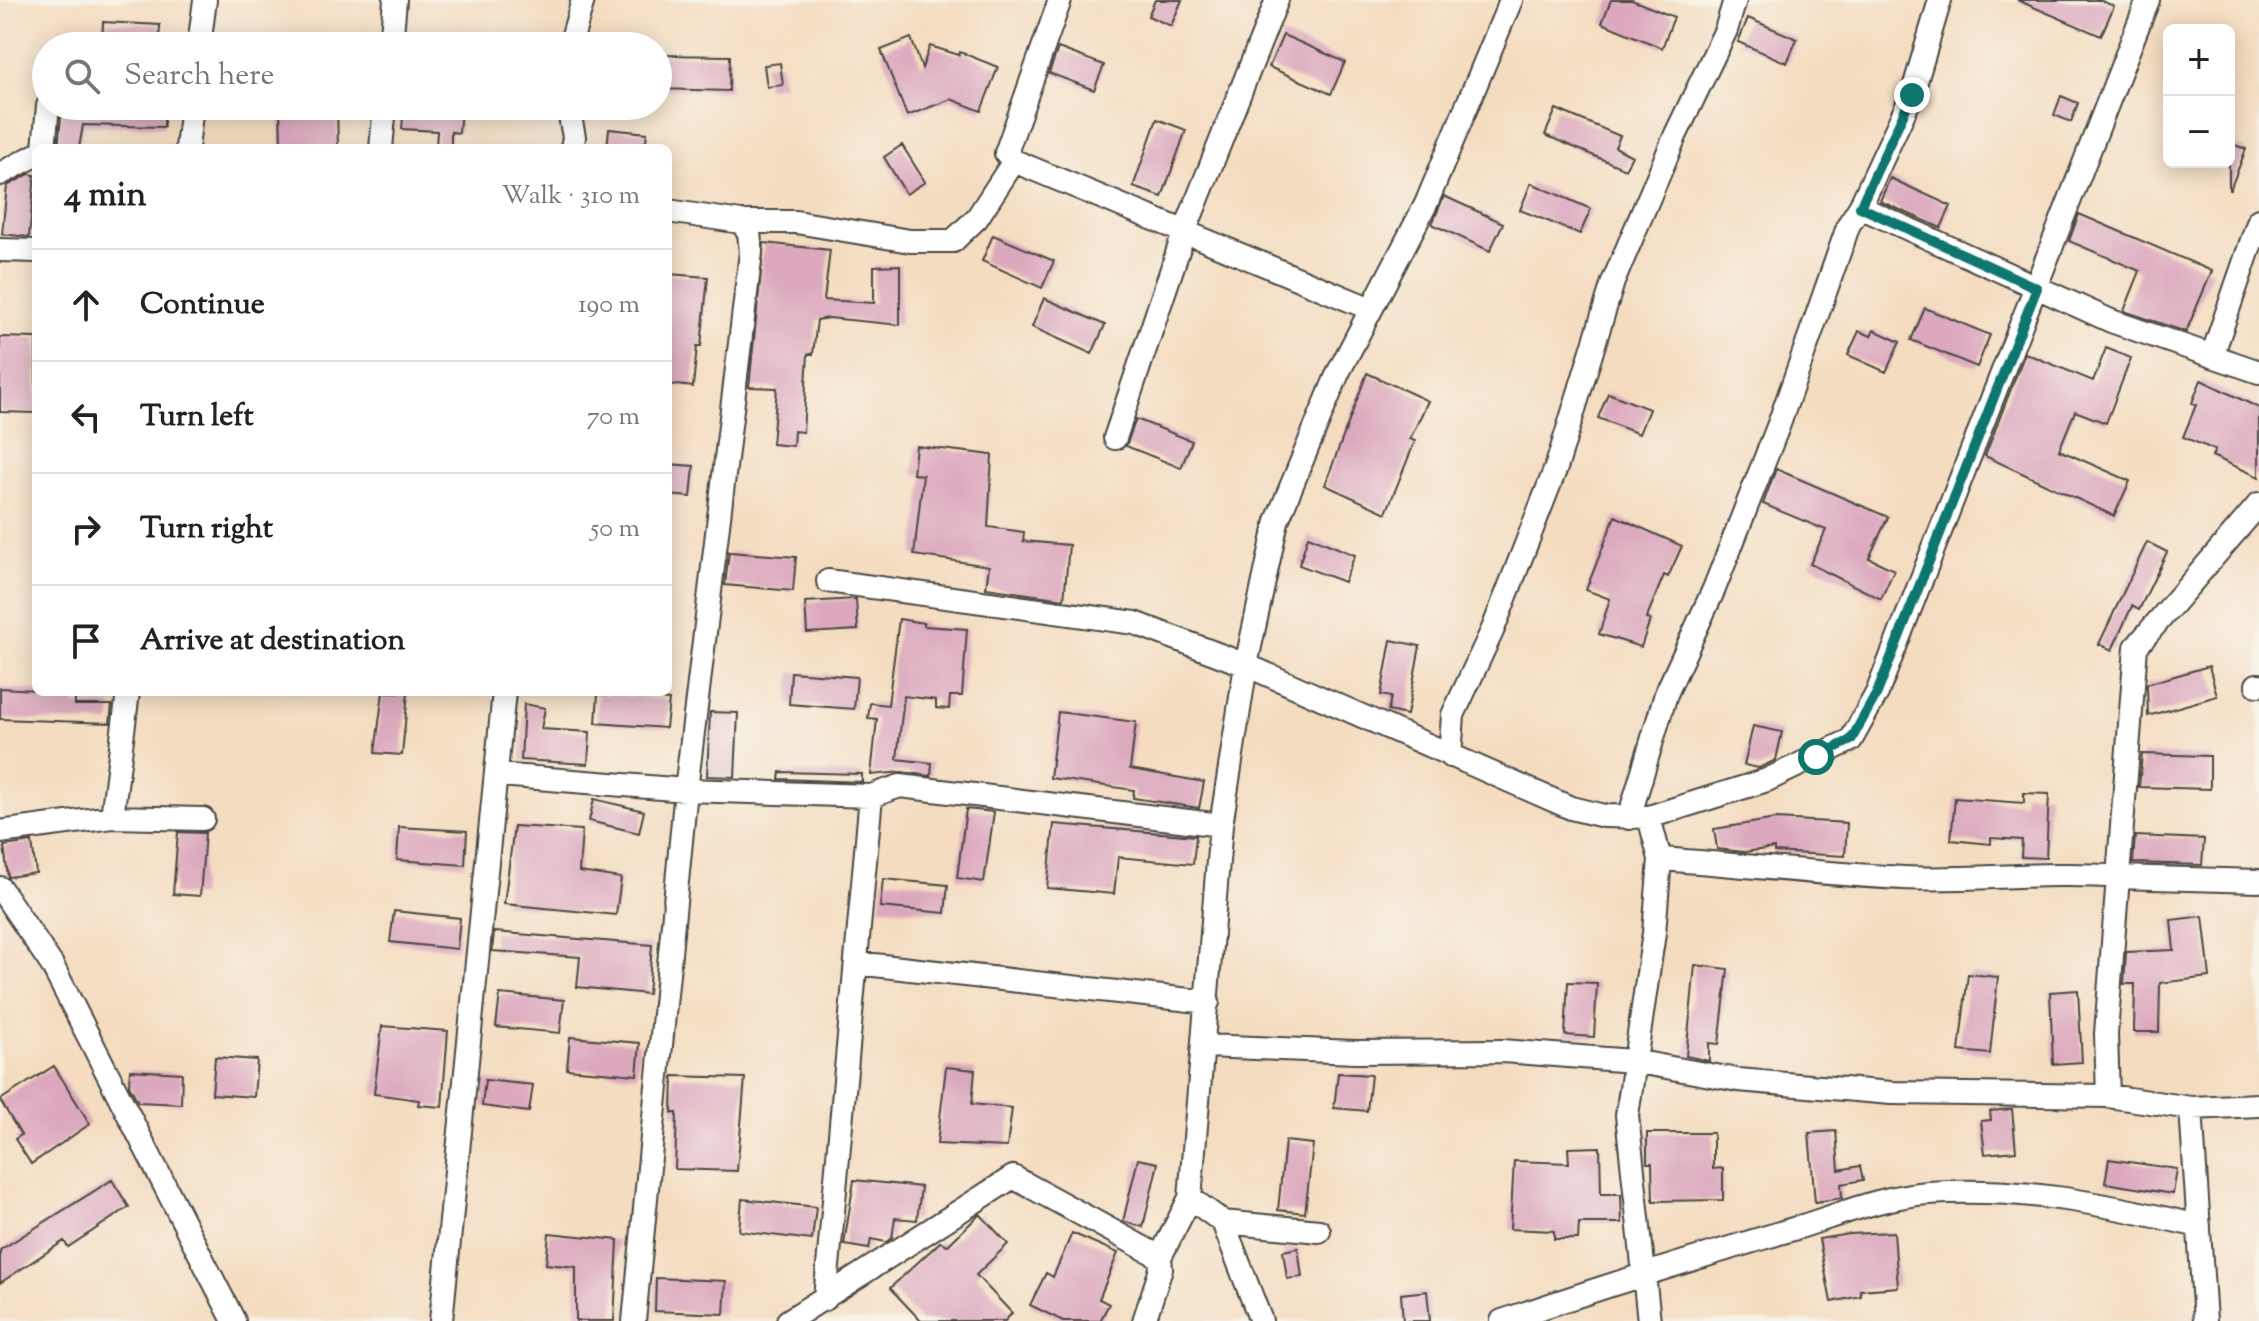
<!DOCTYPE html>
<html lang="en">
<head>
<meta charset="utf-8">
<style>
  :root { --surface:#fff; --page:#f2f2f2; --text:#222; --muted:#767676; --line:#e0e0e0 }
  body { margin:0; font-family:"Sorts Mill Goudy",serif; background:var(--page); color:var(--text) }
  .controls { position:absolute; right:24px; top:24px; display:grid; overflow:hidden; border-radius:12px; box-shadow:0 4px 20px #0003 }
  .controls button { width:72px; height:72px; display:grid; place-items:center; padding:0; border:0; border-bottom:2px solid var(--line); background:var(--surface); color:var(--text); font:40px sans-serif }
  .stop { position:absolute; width:24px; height:24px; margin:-18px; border:6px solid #0f766e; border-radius:50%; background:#fff }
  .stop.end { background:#0f766e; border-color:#fff; box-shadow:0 2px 8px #0008 }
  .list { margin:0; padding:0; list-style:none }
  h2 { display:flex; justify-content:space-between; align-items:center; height:104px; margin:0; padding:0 32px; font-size:34px }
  h2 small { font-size:26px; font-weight:400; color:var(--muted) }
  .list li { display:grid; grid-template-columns:52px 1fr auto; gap:24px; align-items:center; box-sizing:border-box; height:112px; padding:0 32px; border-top:2px solid var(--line) }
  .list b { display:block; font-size:30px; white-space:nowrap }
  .list em { font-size:26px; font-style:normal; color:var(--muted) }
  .icon { flex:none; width:44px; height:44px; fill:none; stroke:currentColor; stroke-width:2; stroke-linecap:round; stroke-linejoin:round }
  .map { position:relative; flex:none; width:2259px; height:1321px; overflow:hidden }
  .search { position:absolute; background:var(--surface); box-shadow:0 4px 20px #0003; left:32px; top:32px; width:640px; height:88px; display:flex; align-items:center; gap:20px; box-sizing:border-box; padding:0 28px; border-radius:44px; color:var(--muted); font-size:30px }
  .panel { position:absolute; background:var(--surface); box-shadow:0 4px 20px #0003; left:32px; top:144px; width:640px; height:552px; border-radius:12px }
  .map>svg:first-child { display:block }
  .building { fill:#dca8be }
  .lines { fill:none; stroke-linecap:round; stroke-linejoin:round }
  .minor-casing { stroke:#494641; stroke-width:26 }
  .minor { stroke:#fff; stroke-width:22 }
  .route { stroke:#0f766e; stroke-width:10 }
</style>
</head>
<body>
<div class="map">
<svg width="2259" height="1321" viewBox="0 0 2259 1321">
  <rect width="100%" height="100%" fill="#f7f3e8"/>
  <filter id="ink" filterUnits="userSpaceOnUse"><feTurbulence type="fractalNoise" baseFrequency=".0125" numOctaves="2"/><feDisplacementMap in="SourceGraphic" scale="16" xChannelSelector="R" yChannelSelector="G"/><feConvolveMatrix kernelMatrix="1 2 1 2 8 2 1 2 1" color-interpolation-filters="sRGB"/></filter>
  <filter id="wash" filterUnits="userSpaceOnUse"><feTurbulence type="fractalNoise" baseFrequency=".006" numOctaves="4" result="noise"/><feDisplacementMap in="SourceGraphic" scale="32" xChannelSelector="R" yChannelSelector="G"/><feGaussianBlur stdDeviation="1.8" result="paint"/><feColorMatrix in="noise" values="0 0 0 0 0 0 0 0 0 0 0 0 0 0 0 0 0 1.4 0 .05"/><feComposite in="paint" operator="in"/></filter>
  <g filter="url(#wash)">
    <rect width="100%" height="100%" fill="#f4dcc0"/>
    <g id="blocks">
      <!-- building -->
      <path class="building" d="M 1155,0 L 1182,0 L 1171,26 L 1148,16 Z
        M 1611,0 L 1632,0 L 1674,17 L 1662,48 L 1602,23 Z
        M 2017,0 L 2099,0 L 2114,6 L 2101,36 Z
        M 1748,18 L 1797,39 L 1787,63 L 1738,42 Z
        M 103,22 L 160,25 L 159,46 L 102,46 Z
        M 1283,35 L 1345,62 L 1331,94 L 1269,67 Z
        M 911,38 L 922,68 L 930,46 L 959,55 L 960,52 L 998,67 L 981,111 L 951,99 L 907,116 L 881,50 Z
        M 1058,48 L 1104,65 L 1094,90 L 1049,73 Z
        M 658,55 L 730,56 L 729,91 L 658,89 Z
        M 780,63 L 783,85 L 767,87 L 764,65 Z
        M 2061,96 L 2078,103 L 2071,122 L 2054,115 Z
        M 62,106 L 164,106 L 164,127 L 83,125 L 79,148 L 58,148 Z
        M 280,106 L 337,106 L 338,148 L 281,148 Z
        M 404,106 L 461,109 L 459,133 L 451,132 L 451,148 L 436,147 L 437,131 L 402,129 Z
        M 1556,109 L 1620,136 L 1615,147 L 1632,156 L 1625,169 L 1545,135 Z
        M 1157,119 L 1186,130 L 1162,197 L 1133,187 Z
        M 609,129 L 647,133 L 645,148 L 607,148 Z
        M 2229,143 L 2246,149 L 2230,190 L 2229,190 Z
        M 902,145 L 925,182 L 906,194 L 884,157 Z
        M 29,174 L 35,175 L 29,237 L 2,234 L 7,186 Z
        M 1890,178 L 1951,206 L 1941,228 L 1880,201 Z
        M 1531,183 L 1591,209 L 1580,234 L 1520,210 Z
        M 1444,196 L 1503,223 L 1490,251 L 1432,224 Z
        M 2079,214 L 2212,271 L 2186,332 L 2124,311 L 2140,271 L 2069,241 Z
        M 993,235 L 1054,261 L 1042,288 L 982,261 Z
        M 764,243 L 830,250 L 824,300 L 874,303 L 874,266 L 900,265 L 900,325 L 829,318 L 817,320 L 813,354 L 808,354 L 803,432 L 794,431 L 793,446 L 772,444 L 777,388 L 749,387 Z
        M 668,274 L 708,277 L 701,346 L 697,346 L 693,387 L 668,384 Z
        M 1044,298 L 1105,325 L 1092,354 L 1032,327 Z
        M 1925,308 L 1990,335 L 1977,367 L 1911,340 Z
        M 1874,330 L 1900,342 L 1886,372 L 1848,355 L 1859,331 L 1871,336 Z
        M 0,337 L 36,338 L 36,413 L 0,412 Z
        M 2106,348 L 2131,358 L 2106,423 L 2075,411 L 2059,450 L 2130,481 L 2114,516 L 1985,456 L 2025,353 L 2093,381 Z
        M 1367,373 L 1428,401 L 1410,439 L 1415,441 L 1386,513 L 1325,485 Z
        M 2201,380 L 2259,408 L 2259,477 L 2212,456 L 2215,450 L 2183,437 L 2196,405 L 2192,403 Z
        M 1608,393 L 1649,409 L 1639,434 L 1598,418 Z
        M 1136,419 L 1192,441 L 1181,468 L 1126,446 Z
        M 916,446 L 992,455 L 988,527 L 1024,532 L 1023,541 L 1069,545 L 1064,599 L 986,588 L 989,566 L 914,555 L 923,475 L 913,474 Z
        M 668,464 L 694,466 L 691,497 L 668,495 Z
        M 1776,469 L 1888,517 L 1869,558 L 1894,570 L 1881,599 L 1810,564 L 1826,530 L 1763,504 Z
        M 1615,516 L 1682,546 L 1668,577 L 1664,575 L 1646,619 L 1650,620 L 1641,647 L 1599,634 L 1610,599 L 1586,590 Z
        M 1308,536 L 1355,555 L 1344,582 L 1299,565 Z
        M 2147,542 L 2167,552 L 2139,610 L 2132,606 L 2112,650 L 2099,644 Z
        M 729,552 L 796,557 L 793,591 L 725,585 Z
        M 856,599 L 858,630 L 807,633 L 805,602 Z
        M 899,619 L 924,623 L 924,626 L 967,629 L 962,696 L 950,696 L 949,709 L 936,708 L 936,700 L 904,696 L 897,759 L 932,763 L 931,776 L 902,772 L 871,775 L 877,719 L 868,718 L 870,703 L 888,705 Z
        M 1391,640 L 1420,646 L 1407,715 L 1388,711 L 1391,697 L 1381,695 Z
        M 2209,666 L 2217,696 L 2148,716 L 2147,684 Z
        M 791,672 L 857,677 L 854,709 L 789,704 Z
        M 0,688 L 75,692 L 75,705 L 112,705 L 110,723 L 0,719 Z
        M 383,692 L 408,692 L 402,755 L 375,753 Z
        M 598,694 L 669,700 L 666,728 L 596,723 Z
        M 524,704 L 545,708 L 541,729 L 590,732 L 588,764 L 521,760 Z
        M 710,712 L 738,713 L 735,777 L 707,776 Z
        M 1058,712 L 1136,722 L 1130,769 L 1204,782 L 1199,808 L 1133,798 L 1134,790 L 1050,778 Z
        M 1753,726 L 1782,732 L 1776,760 L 1759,768 L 1744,765 Z
        M 2142,754 L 2210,756 L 2210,789 L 2139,787 Z
        M 780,772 L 862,774 L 862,782 L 779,779 Z
        M 2024,793 L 2049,794 L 2046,858 L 2021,857 L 2022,840 L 1991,838 L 1991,844 L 1951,840 L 1955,798 L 2024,803 Z
        M 594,799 L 644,811 L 639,833 L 589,821 Z
        M 966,809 L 994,812 L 984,882 L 957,878 Z
        M 1776,819 L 1847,823 L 1845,856 L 1774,852 L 1774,848 L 1744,852 L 1717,849 L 1714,829 Z
        M 1054,824 L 1196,836 L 1193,864 L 1118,857 L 1114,894 L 1047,888 Z
        M 514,826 L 582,830 L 579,872 L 621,878 L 616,915 L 504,904 Z
        M 399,827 L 467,831 L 465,865 L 397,860 Z
        M 178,832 L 205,833 L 200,896 L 173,894 Z
        M 2135,836 L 2204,839 L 2202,865 L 2133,863 Z
        M 32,842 L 36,873 L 8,877 L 4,846 Z
        M 883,879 L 948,885 L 945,913 L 880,907 Z
        M 394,911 L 460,918 L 457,949 L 390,942 Z
        M 2203,916 L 2210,977 L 2160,983 L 2159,1032 L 2134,1032 L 2135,984 L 2124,984 L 2126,952 L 2174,950 L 2171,920 Z
        M 494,932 L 652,945 L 648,994 L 577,987 L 580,957 L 492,951 Z
        M 1695,965 L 1728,969 L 1719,1044 L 1709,1043 L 1709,1061 L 1686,1056 Z
        M 1968,974 L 1998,977 L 1990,1054 L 1959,1051 Z
        M 1568,982 L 1597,983 L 1594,1037 L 1565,1035 Z
        M 2078,990 L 2082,1062 L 2053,1064 L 2050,992 Z
        M 500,994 L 564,1000 L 560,1033 L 496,1027 Z
        M 382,1026 L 448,1031 L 442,1107 L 418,1105 L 419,1100 L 374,1094 Z
        M 570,1037 L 640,1043 L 637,1075 L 567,1069 Z
        M 215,1057 L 257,1060 L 254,1097 L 212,1094 Z
        M 54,1066 L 90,1124 L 31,1164 L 15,1139 L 21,1135 L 0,1100 Z
        M 946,1067 L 975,1070 L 972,1104 L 1012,1108 L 1007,1147 L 937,1144 Z
        M 130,1070 L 182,1073 L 181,1104 L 138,1102 L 129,1085 Z
        M 1338,1073 L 1371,1075 L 1367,1111 L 1334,1108 Z
        M 673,1076 L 745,1078 L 737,1171 L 675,1169 L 677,1113 L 672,1113 Z
        M 485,1080 L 533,1085 L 529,1112 L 482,1106 Z
        M 2012,1109 L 2016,1151 L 1985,1154 L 1981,1121 L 1991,1120 L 1990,1111 Z
        M 1836,1131 L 1839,1170 L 1860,1166 L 1863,1180 L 1841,1184 L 1842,1198 L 1815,1202 L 1809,1133 Z
        M 1647,1133 L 1713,1133 L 1713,1169 L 1723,1168 L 1723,1200 L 1653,1201 L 1652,1163 L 1647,1163 Z
        M 1285,1141 L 1313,1144 L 1305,1213 L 1278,1210 Z
        M 1600,1147 L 1601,1194 L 1621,1194 L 1622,1223 L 1579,1223 L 1578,1239 L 1554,1239 L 1554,1231 L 1510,1229 L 1514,1161 L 1569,1163 L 1568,1148 Z
        M 1138,1159 L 1158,1163 L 1143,1227 L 1123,1221 Z
        M 2109,1159 L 2177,1169 L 2173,1194 L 2105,1183 Z
        M 112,1180 L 129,1207 L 68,1247 L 64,1241 L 0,1283 L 0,1250 Z
        M 854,1180 L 921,1187 L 917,1220 L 895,1218 L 892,1238 L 886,1242 L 871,1239 L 869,1249 L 844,1245 Z
        M 742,1199 L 816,1207 L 812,1240 L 739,1231 Z
        M 980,1214 L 1008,1244 L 976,1275 L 1012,1313 L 1005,1321 L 921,1321 L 890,1288 L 940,1242 L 948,1245 Z
        M 1894,1232 L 1898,1287 L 1860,1290 L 1861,1296 L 1831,1302 L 1819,1239 L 1849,1234 Z
        M 549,1233 L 618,1240 L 614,1321 L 576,1321 L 576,1267 L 546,1264 Z
        M 1072,1233 L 1118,1253 L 1099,1299 L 1109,1304 L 1100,1321 L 1063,1321 L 1030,1305 L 1046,1273 L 1053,1277 Z
        M 1298,1248 L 1302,1277 L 1287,1279 L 1283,1251 Z
        M 656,1278 L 726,1281 L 724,1314 L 655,1311 Z
        M 1427,1291 L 1430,1321 L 1403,1321 L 1401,1294 Z"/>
    </g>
  </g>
  <g filter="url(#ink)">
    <use href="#blocks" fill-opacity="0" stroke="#494641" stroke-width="2"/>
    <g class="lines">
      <!-- minor casing -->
      <g class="minor-casing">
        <path id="minor" d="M 1060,0 L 1006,153 L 1014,161 L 1371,309
          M 199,46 L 205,0
          M 391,46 L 395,0
          M 570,46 L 583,0
          M 568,106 L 574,137 L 572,148
          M 44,148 L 48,106
          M 187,148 L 192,106
          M 381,148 L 385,106
          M 0,174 L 36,155
          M 1860,207 L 1912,95 L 1940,0
          M 741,222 L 796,222 L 910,241 L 953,241 L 977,218 L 1014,161
          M 0,250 L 36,251
          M 2212,356 L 2259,220
          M 1115,438 L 1184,233 L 1277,0
          M 2259,504 L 2136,647 L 2118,877 L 2259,881
          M 828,581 L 1135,623 L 1246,665 L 1571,808 L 1604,816 L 1649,817 L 1767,780 L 1851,740 L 1877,693 L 2148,0
          M 2257,685 L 2259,685
          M 1450,756 L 1453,715 L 1493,629 L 1557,465 L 1613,282 L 1676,134 L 1726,30 L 1735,0
          M 498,775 L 686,790 L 871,796
          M 112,817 L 128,692
          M 1649,817 L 1660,859 L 1654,933 L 1627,1115 L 1649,1321
          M 1629,818 L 1666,694 L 1714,589 L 1779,424 L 1849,224 L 1860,207 L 2111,321 L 2259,372
          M 0,832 L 112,817 L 203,819
          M 1660,859 C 1742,865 1823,874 1904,878 C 1976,881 2047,871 2118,877 L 2106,1034 L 2108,1096
          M 0,888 L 52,965 L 234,1321
          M 856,963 L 1208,1002
          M 1204,1046 L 1356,1052 L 1503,1051 L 1633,1061 L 1738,1080 L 1891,1093 L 2108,1096 L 2191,1108 L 2259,1105
          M 2191,1108 L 2205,1321
          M 1190,1198 L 1223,1222 L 1261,1321
          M 1223,1222 L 1319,1231
          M 825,1299 L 871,796 L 900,786 L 1221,825
          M 441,1321 L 504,692
          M 634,1321 L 686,790 L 751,252 L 749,233 L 741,222 L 668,211
          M 788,1321 L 1013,1177 L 1160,1257
          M 1144,1321 L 1161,1269 L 1160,1257 L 1190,1198 L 1221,825 L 1246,665 L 1277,521 L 1338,373 L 1426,204 L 1511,0
          M 1502,1321 C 1599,1288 1695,1258 1793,1229 C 1836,1216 1883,1196 1928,1193 C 2027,1187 2104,1204 2199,1226"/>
      </g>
      <!-- minor -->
      <use href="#minor" class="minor"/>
    </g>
  </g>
  <g class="lines" filter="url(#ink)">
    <!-- route -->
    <path class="route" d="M 1816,757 L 1851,740 L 1877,693 L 2037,288 L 1860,207 L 1912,95"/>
  </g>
</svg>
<div class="controls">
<button>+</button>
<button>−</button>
</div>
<div class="stop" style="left:1816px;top:757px"></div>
<div class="stop end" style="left:1912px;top:95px"></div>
<div class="search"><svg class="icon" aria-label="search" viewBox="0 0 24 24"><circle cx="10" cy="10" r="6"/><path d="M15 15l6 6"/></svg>Search here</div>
<section class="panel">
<h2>4 min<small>Walk · 310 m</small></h2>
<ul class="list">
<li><svg class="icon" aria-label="ahead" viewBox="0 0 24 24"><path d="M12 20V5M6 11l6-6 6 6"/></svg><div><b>Continue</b></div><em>190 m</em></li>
<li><svg class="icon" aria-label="left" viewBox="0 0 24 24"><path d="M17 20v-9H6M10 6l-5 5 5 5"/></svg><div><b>Turn left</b></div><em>70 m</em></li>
<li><svg class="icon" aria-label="right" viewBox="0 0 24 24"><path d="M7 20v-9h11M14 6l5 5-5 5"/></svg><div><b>Turn right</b></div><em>50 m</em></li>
<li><svg class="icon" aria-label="arrive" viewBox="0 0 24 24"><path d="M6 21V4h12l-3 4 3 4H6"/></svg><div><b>Arrive at destination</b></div></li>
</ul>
</section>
</div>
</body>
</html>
